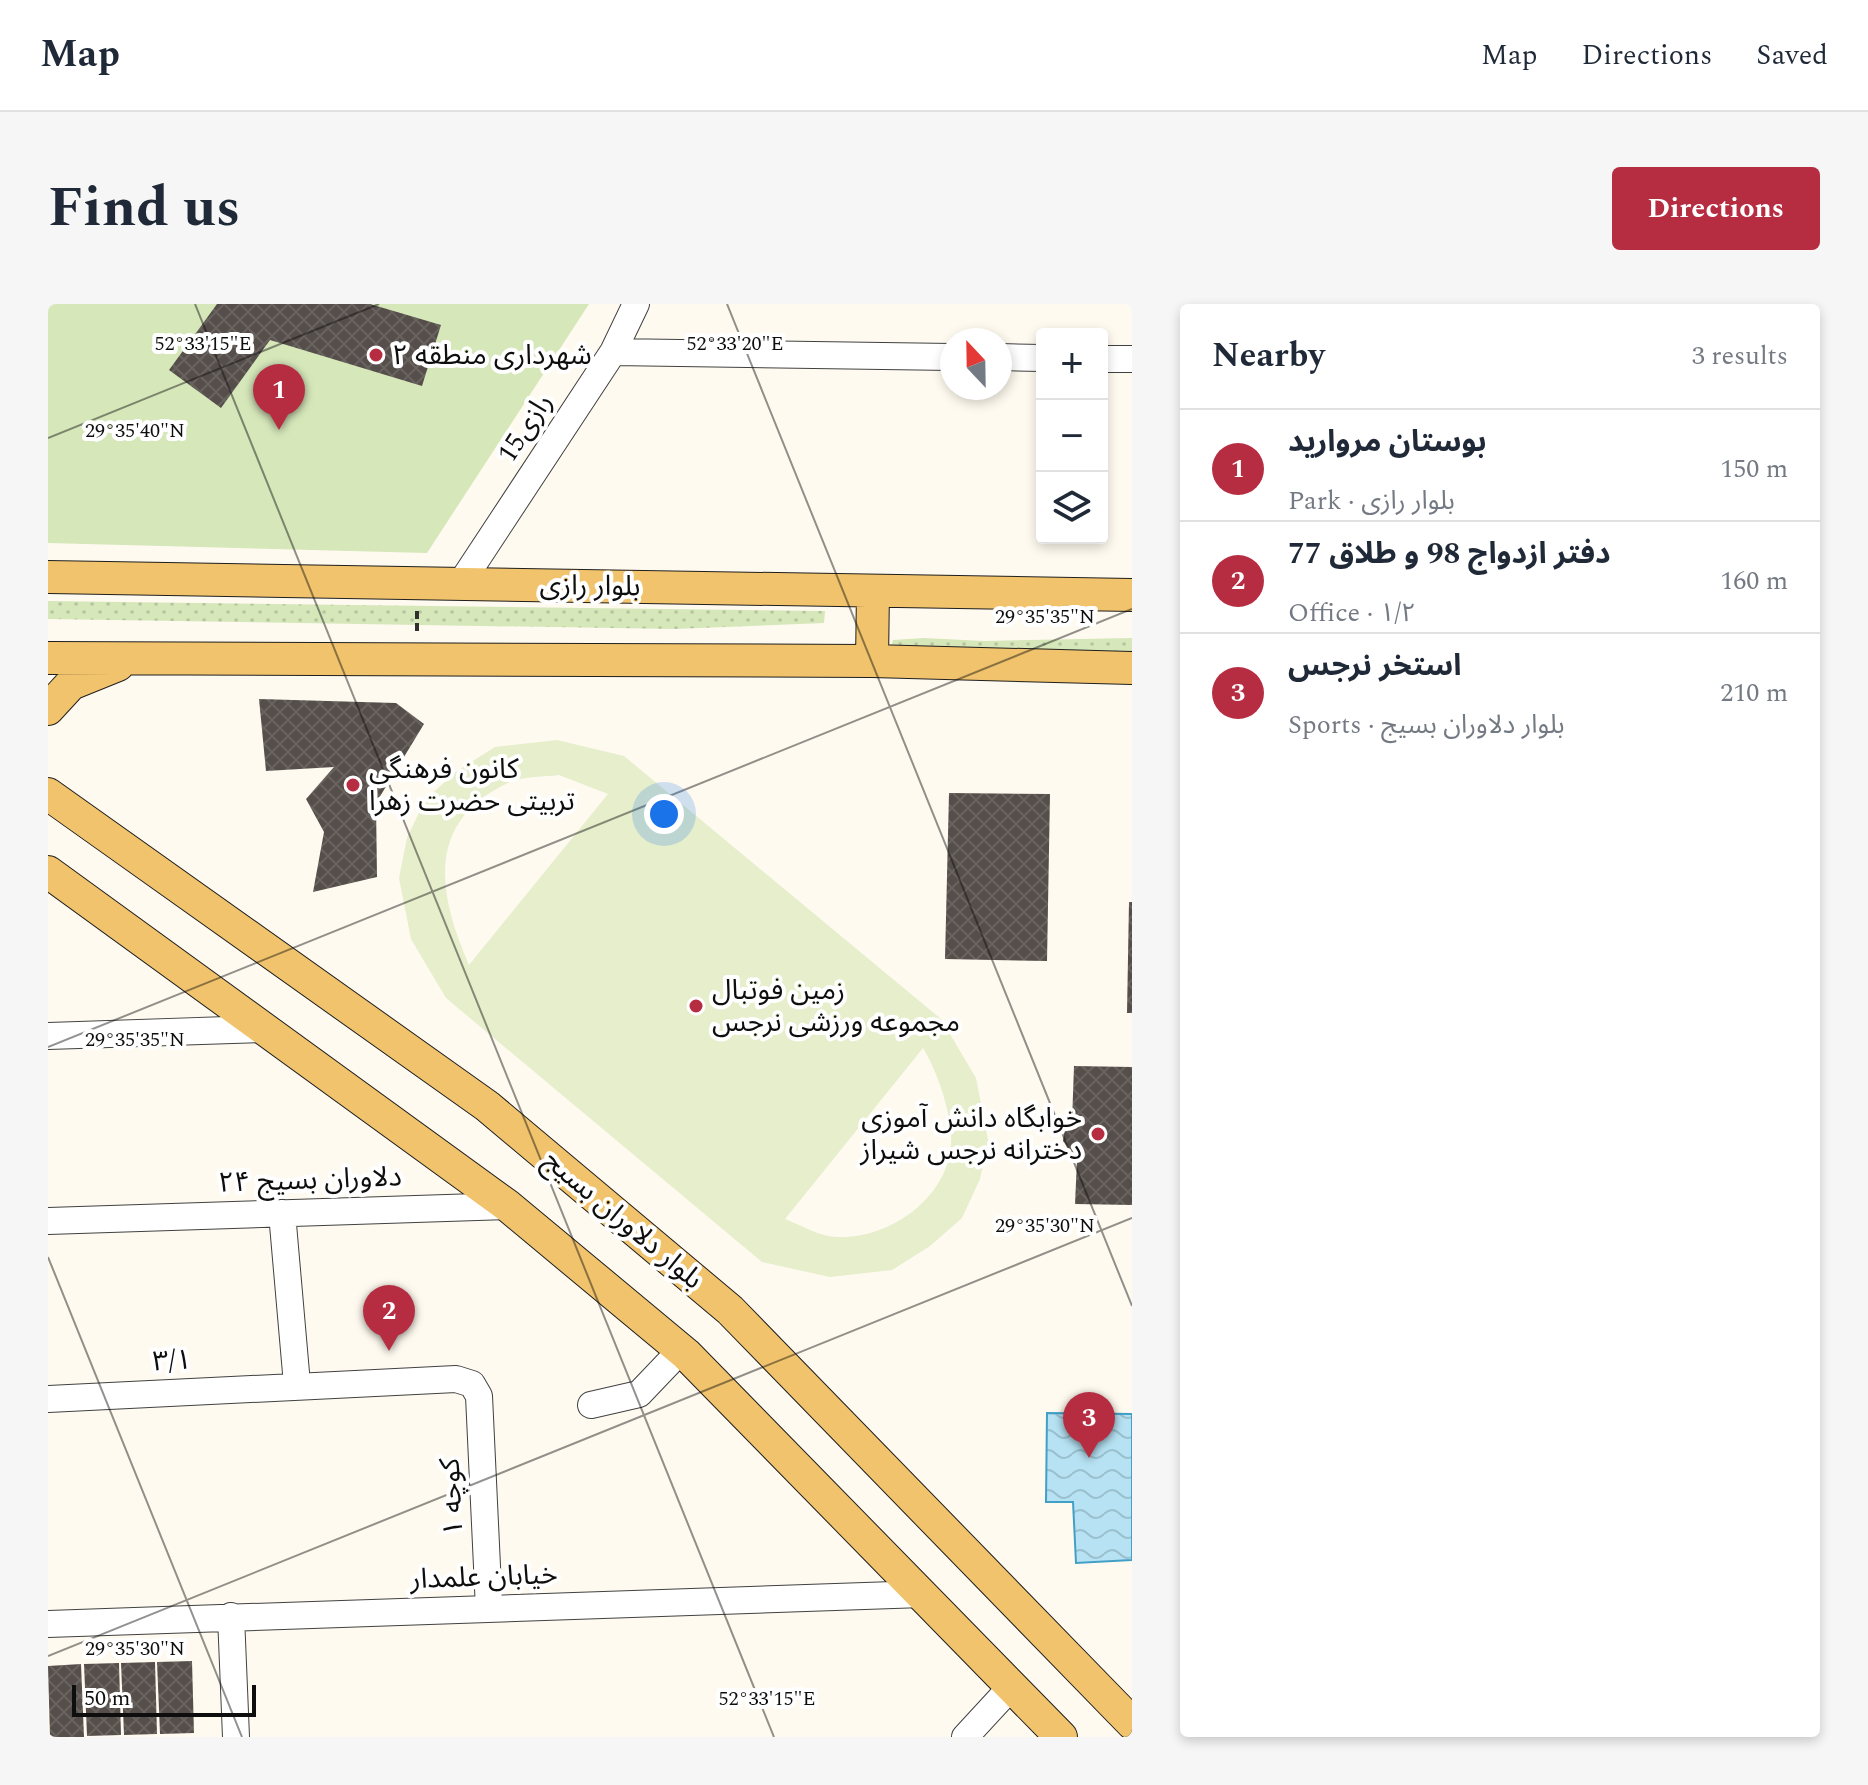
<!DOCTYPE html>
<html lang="en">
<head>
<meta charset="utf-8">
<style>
  :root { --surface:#fff; --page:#f6f6f7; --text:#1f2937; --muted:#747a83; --line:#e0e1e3; --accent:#b62d42 }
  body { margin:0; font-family:Spectral,"Noto Sans Arabic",serif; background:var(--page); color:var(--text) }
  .controls { position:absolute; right:24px; top:24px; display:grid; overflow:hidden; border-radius:8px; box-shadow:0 4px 12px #0003 }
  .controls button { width:72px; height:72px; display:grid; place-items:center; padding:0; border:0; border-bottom:2px solid var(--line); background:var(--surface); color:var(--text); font:40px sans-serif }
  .compass { position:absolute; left:892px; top:24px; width:72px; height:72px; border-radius:50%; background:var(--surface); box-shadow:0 4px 12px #0003; rotate:338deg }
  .scale { position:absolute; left:24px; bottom:20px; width:184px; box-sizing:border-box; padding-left:8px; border:4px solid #0e0e0e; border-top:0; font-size:22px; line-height:28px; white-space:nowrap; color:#0e0e0e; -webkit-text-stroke:6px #fff; paint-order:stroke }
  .you { position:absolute; left:616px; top:510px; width:28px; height:28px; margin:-20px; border:6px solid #fff; border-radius:50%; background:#1a73e8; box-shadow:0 0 0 12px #1a73e833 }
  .badge { display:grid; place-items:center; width:52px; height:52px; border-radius:50%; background:var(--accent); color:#fff; font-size:26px; font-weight:700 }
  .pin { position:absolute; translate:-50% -66px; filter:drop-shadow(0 2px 4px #0008) }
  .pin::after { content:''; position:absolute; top:42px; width:28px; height:24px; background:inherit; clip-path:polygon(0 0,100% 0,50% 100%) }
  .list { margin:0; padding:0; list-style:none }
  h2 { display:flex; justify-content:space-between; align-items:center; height:104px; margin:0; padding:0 32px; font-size:34px }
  h2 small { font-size:26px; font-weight:400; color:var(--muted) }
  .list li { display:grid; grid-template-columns:52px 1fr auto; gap:24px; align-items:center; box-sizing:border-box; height:112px; padding:0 32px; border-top:2px solid var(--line) }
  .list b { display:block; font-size:30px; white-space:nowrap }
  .list p { margin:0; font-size:26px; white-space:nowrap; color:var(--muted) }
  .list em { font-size:26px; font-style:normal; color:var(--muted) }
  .icon { flex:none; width:44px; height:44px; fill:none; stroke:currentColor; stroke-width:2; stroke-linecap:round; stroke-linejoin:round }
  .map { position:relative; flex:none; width:1084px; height:1433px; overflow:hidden; border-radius:8px }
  header { display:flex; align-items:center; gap:48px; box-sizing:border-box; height:112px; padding:0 40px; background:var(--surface); border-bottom:2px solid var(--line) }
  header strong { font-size:38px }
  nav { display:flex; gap:44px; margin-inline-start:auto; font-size:28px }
  .intro { display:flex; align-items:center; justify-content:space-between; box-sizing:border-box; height:192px; padding:0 48px }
  h1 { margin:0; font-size:56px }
  .button { padding:20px 36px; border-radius:8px; background:var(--accent); color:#fff; font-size:28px; font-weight:700 }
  main { display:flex; gap:48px; padding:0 48px }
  aside { flex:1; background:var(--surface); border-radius:8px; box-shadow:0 4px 12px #0003 }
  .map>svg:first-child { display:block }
  .grass { fill:url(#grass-dots) }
  .park { fill:#d6e7ba }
  .pitch { fill:#e6eecc; fill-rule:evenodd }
  .water { fill:url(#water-waves); stroke:#429fc6; stroke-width:2 }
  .building { fill:url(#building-cross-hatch) }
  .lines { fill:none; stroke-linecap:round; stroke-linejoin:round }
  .minor-casing { stroke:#414141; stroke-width:28 }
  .major-casing { stroke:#1f1f1f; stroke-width:34 }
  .path { stroke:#303030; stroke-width:4; stroke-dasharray:8 4; stroke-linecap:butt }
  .minor { stroke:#fff; stroke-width:26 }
  .major { stroke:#f1c36c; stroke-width:32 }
  .ticks { fill:none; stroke:#0e0e0e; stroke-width:2; stroke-opacity:0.45 }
  .poi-dot { fill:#b62d42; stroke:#fff; stroke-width:3 }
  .labels { text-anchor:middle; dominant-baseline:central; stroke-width:8; stroke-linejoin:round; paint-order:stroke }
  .poi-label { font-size:28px; fill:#0e0e0e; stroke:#fff; text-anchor:start }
  .street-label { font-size:28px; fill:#0e0e0e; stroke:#fff }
  .ticks-label { font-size:20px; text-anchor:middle; fill:#0e0e0e; stroke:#fff; stroke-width:8; stroke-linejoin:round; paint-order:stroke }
</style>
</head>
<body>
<header>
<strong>Map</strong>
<nav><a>Map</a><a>Directions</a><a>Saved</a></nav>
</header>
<div class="intro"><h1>Find us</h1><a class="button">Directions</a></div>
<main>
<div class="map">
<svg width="1084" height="1433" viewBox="0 0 1084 1433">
  <defs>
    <pattern id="grass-dots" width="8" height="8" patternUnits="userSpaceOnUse" patternTransform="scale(2)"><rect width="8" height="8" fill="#d6e7ba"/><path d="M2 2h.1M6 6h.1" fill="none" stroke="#b6c59f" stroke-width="1.8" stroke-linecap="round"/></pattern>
    <pattern id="water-waves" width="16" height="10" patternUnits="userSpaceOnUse" patternTransform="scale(2)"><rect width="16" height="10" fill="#b6e2f3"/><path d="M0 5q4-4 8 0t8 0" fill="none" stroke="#9bc1cf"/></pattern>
    <pattern id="building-cross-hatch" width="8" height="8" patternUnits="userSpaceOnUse" patternTransform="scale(2)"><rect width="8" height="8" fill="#564e4a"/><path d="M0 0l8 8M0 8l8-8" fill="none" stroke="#696360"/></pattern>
  </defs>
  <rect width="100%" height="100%" fill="#fefaef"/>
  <!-- grass -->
  <path class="grass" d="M 0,297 L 777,307 L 776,319 L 626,325 L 0,315 Z
    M 876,334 L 936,337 L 1084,334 L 1084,352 L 841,348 L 845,336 Z"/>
  <!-- park -->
  <path class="park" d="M 0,0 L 541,0 L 379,249 L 0,239 Z"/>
  <!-- pitch -->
  <path class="pitch" d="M 509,436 L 576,452 L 893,715 L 928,774 L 940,836 L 932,875 L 914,914 L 882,942 L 844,966 L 782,973 L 714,958 L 398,694 L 363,635 L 351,574 L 359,534 L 377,496 L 409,467 L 447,443 ZM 511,471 L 560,490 L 421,661 C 390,590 376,517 462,478 C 476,472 496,473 511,471 ZM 875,744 C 889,767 901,802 903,830 C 907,890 843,936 789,933 C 773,933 752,921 737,915 Z"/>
  <!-- water -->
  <path class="water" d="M 999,1109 L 1084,1110 L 1084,1256 L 1028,1259 L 1025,1198 L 998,1198 Z"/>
  <!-- building -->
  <path class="building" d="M 169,0 L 322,0 L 393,21 L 374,82 L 222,36 L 173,104 L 121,66 Z
    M 211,395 L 348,399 L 376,420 L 328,499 L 329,573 L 265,588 L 276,528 L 258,495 L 286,463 L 218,467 Z
    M 901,489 L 1002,490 L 999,657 L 897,655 Z
    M 1081,598 L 1084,598 L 1084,709 L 1079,709 Z
    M 1026,762 L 1084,763 L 1084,901 L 1027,900 L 1029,856 L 1015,837 L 1017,823 L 1024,818 Z
    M 144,1357 L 146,1429 L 112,1430 L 109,1358 Z
    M 107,1358 L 109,1430 L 76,1431 L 73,1359 Z
    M 71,1359 L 73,1431 L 39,1432 L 36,1360 Z
    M 33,1360 L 36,1433 L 2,1433 L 0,1362 Z"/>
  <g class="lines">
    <!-- minor casing -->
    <g class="minor-casing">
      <path id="minor" d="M 565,48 L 904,53
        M 952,53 L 994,54
        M 1054,55 L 1084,55
        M 413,279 L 565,48 L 588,0
        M 0,732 L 212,725
        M 234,909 L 248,1069
        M 0,917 L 460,902
        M 0,1095 L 408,1075 L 424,1080 L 431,1092 L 441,1305
        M 543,1101 L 591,1090 L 633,1046
        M 183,1312 L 188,1433
        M 0,1320 L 875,1290
        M 917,1433 L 964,1382"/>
    </g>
    <!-- major casing -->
    <g class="major-casing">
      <path id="major" d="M 0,273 L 1084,291
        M 0,354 L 824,357 L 1084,364
        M 824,357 L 825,287
        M 0,405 L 23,380 L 70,361
        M 0,490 L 439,802 L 682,1006 L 1084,1419
        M 0,568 L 460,902 L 638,1050 L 1013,1433"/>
    </g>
    <!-- path -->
    <path class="path" d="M 369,307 L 369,330"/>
    <!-- minor -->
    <use href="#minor" class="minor"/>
    <!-- major -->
    <use href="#major" class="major"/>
  </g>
  <!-- ticks -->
  <path class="ticks" d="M 147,0 L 726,1433M 679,0 L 1084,1002M 0,134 L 331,0M 0,743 L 1084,305M 0,953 L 194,1433M 0,1352 L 1084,914"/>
  <!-- markers -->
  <g class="poi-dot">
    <circle cx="328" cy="51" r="8"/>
    <circle cx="305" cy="481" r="8"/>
    <circle cx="648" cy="702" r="8"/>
    <circle cx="1050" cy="830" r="8"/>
  </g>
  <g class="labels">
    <!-- poi labels -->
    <g class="poi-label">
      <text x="344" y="51">شهرداری منطقه ۲</text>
      <text x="321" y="465">کانون فرهنگی<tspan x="321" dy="32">تربیتی حضرت زهرا</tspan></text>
      <text x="664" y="686">زمین فوتبال<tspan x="664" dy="32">مجموعه ورزشی نرجس</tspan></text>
      <text x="1034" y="814" text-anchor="end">خوابگاه دانش آموزی<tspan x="1034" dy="32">دخترانه نرجس شیراز</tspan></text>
    </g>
    <!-- street labels -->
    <g class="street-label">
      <text transform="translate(477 124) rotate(-57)">15رازی</text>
      <text transform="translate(542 282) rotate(1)">بلوار رازی</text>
      <text transform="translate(262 876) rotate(-2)">دلاوران بسیج ۲۴</text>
      <text transform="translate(575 916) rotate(40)">بلوار دلاوران بسیج</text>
      <text transform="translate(124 1057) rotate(-3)">۳/۱</text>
      <text transform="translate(404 1193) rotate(-93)">کوچه ۱</text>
      <text transform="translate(436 1273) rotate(-2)">خیابان علمدار</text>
    </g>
  </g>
  <g class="ticks-label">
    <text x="155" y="46">52°33'15"E</text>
    <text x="687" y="46">52°33'20"E</text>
    <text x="87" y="133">29°35'40"N</text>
    <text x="997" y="319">29°35'35"N</text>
    <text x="87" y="742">29°35'35"N</text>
    <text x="997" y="928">29°35'30"N</text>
    <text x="87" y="1351">29°35'30"N</text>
    <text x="719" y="1401">52°33'15"E</text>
  </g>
</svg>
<div class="controls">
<button>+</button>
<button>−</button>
<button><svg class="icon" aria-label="layers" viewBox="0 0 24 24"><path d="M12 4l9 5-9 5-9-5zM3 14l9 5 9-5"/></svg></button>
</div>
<svg class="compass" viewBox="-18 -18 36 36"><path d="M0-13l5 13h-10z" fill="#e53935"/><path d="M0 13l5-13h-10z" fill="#747a83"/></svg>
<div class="scale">50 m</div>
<div class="you"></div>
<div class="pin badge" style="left:231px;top:126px">1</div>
<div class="pin badge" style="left:341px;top:1047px">2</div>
<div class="pin badge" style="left:1041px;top:1154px">3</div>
</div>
<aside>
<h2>Nearby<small>3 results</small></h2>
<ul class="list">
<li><span class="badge">1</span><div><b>بوستان مروارید</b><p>Park · بلوار رازی</p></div><em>150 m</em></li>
<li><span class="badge">2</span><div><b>دفتر ازدواج 98 و طلاق 77</b><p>Office · ۱/۲</p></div><em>160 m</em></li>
<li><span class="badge">3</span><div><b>استخر نرجس</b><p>Sports · بلوار دلاوران بسیج</p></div><em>210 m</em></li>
</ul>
</aside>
</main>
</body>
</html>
